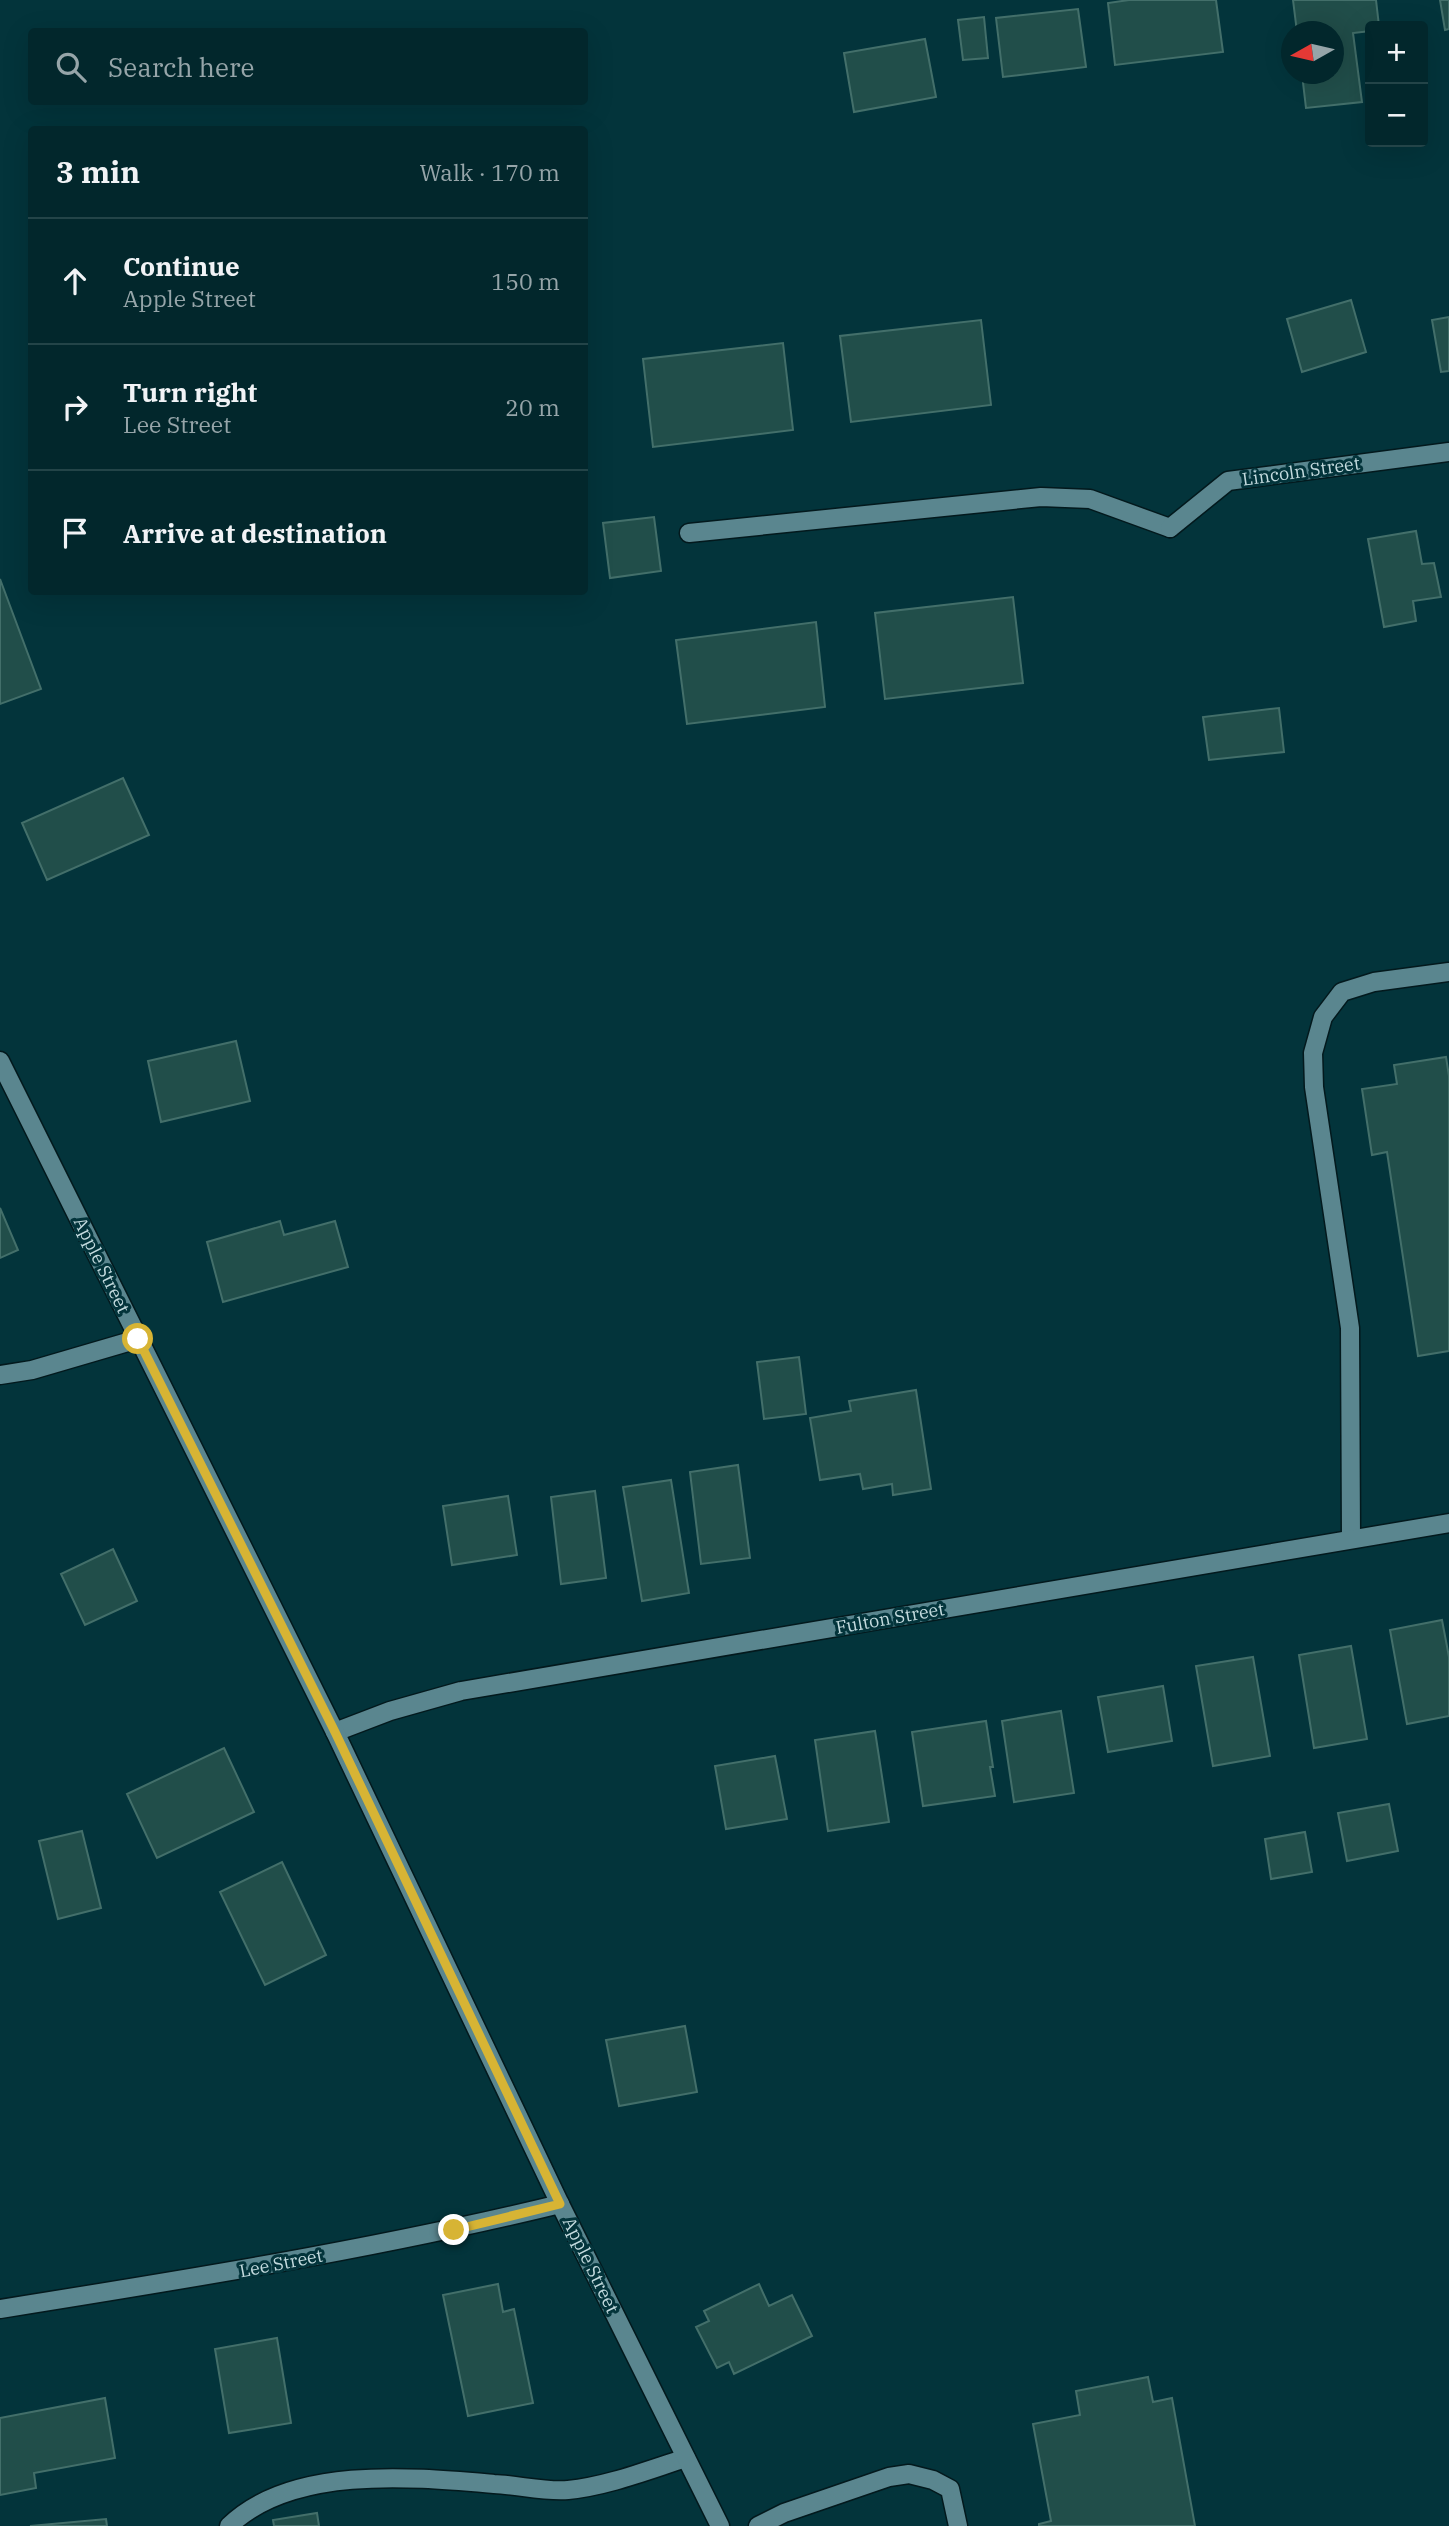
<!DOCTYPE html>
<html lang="en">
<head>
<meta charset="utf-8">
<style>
  :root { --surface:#02272c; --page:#103338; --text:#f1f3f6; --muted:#96a5a9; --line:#234448 }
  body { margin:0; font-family:"IBM Plex Serif",serif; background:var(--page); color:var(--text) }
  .controls { position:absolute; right:21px; top:21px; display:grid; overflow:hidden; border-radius:7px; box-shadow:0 7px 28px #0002 }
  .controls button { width:63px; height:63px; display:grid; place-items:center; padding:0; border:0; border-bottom:2px solid var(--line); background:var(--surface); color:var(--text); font:35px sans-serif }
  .compass { position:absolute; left:1281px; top:21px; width:63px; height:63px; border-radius:50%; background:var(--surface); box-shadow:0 7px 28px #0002; rotate:262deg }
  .stop { position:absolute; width:21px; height:21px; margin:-16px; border:5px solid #d7b434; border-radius:50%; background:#fff }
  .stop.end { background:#d7b434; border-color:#fff; box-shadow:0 2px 7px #0008 }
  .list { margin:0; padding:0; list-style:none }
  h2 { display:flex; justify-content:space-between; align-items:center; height:91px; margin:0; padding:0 28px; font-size:30px }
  h2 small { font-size:23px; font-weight:400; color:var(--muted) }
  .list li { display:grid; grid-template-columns:46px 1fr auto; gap:21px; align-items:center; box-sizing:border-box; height:126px; padding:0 28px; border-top:2px solid var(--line) }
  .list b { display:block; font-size:26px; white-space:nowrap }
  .list p { margin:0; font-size:23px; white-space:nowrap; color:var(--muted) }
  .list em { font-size:23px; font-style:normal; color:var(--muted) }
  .icon { flex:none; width:38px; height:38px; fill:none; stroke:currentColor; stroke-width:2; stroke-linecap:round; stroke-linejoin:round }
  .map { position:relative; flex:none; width:1449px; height:2526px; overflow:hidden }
  .search { position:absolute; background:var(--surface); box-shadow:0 7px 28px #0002; left:28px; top:28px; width:560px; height:77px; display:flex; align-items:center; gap:18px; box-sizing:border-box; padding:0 24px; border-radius:7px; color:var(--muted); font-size:26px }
  .panel { position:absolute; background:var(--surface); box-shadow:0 7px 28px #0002; left:28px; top:126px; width:560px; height:469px; border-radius:7px }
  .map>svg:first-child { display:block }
  .building { fill:#214e4a; stroke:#436f6a; stroke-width:2 }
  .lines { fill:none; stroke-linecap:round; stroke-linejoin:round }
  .lane-casing { stroke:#03191d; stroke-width:21 }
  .street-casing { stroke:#03191d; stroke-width:21 }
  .secondary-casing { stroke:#03191d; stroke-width:21 }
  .lane { stroke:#5a868f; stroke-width:18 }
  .street { stroke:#5a868f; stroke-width:18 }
  .secondary { stroke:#5a868f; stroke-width:18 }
  .route { stroke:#d7b434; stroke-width:9 }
  .labels { text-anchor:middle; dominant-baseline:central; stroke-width:6; stroke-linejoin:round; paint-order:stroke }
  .street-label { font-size:18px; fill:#c3dade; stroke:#03343b }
</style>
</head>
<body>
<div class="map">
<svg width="1449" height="2526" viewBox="0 0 1449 2526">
  <rect width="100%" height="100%" fill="#03343b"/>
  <!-- building -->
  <path class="building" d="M 1129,0 L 1216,0 L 1223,52 L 1115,65 L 1108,3 Z
    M 1293,0 L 1376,0 L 1379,26 L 1370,26 L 1370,31 L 1353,33 L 1362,102 L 1306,108 L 1302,74 L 1334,74 L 1334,32 L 1297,32 Z
    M 1440,0 L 1449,0 L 1449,29 L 1445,30 Z
    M 1078,9 L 1086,67 L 1003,77 L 996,18 Z
    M 984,17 L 988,58 L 963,60 L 958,20 Z
    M 925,39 L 936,97 L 854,112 L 844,53 Z
    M 1351,300 L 1366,352 L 1302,372 L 1287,319 Z
    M 1449,317 L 1449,371 L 1441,372 L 1432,320 Z
    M 981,320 L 991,405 L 851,422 L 840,336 Z
    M 783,343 L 793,430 L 653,447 L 643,359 Z
    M 654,517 L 661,571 L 610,578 L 603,523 Z
    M 1416,531 L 1422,564 L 1434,563 L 1441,597 L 1413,601 L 1416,621 L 1384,627 L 1368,539 Z
    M 0,579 L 41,689 L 0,704 Z
    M 1013,597 L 1023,683 L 885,699 L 875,613 Z
    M 816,622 L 825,707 L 687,724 L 676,640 Z
    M 1279,708 L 1284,752 L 1209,760 L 1203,717 Z
    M 123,778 L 149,835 L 47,880 L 22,823 Z
    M 236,1041 L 250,1101 L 161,1122 L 148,1061 Z
    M 1446,1057 L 1449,1076 L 1449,1351 L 1418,1356 L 1387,1152 L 1372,1155 L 1362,1089 L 1397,1084 L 1394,1065 Z
    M 0,1208 L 18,1250 L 0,1258 Z
    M 280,1221 L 284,1235 L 335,1221 L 348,1267 L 223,1302 L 207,1242 Z
    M 799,1357 L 806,1414 L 764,1419 L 757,1362 Z
    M 916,1390 L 931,1489 L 893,1495 L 892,1484 L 863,1489 L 860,1474 L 820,1480 L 810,1418 L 851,1411 L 849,1401 Z
    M 738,1465 L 750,1558 L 701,1564 L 690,1472 Z
    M 671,1480 L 689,1593 L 642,1601 L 623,1487 Z
    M 595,1491 L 606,1578 L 561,1584 L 551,1497 Z
    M 508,1496 L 517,1555 L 452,1565 L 443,1506 Z
    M 113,1549 L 137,1601 L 85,1625 L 61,1574 Z
    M 1442,1620 L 1449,1657 L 1449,1716 L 1407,1724 L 1390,1630 Z
    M 1351,1646 L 1367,1739 L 1314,1748 L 1299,1655 Z
    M 1253,1657 L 1270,1756 L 1213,1766 L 1196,1666 Z
    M 1163,1686 L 1172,1741 L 1108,1752 L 1098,1697 Z
    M 1061,1711 L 1074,1793 L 1014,1802 L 1002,1721 Z
    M 986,1721 L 993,1767 L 990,1767 L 995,1796 L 923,1806 L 912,1732 Z
    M 875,1731 L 889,1822 L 828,1831 L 815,1740 Z
    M 224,1748 L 254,1812 L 157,1858 L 127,1794 Z
    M 775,1756 L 787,1819 L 726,1829 L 715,1766 Z
    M 1389,1804 L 1398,1851 L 1347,1861 L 1338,1813 Z
    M 82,1831 L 101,1908 L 58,1919 L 39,1841 Z
    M 1305,1832 L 1312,1872 L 1271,1879 L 1265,1839 Z
    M 282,1862 L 326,1955 L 265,1985 L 220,1892 Z
    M 685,2026 L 697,2092 L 619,2106 L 606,2040 Z
    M 498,2284 L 503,2312 L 514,2309 L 533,2403 L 468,2416 L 443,2295 Z
    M 759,2284 L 769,2306 L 792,2295 L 812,2336 L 734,2374 L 729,2362 L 717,2368 L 696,2327 L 709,2321 L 704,2311 Z
    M 277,2338 L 291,2423 L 229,2433 L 215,2349 Z
    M 1148,2377 L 1153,2402 L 1172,2398 L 1195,2526 L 1039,2526 L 1039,2524 L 1051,2521 L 1033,2424 L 1080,2415 L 1076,2391 Z
    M 105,2398 L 115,2458 L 34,2473 L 36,2488 L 0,2495 L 0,2418 Z
    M 317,2513 L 319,2526 L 274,2526 L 273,2520 Z
    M 106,2519 L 107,2526 L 30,2526 Z"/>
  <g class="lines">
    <!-- lane casing -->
    <g class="lane-casing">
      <path id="lane" d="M 689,533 L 1041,497 L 1090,499 L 1170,528
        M 1351,1539 L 1350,1328 L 1314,1087 L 1313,1053 L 1323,1017 L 1342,992 L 1374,982 L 1449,972
        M 229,2526 C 292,2465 413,2477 494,2484 C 518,2485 545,2492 568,2490 C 608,2486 648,2470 686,2458
        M 758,2526 L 784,2513 L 889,2477 L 909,2474 L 933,2480 L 950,2489 L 958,2526"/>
    </g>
    <!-- street casing -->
    <g class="street-casing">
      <path id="street" d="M 1170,528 L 1228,481 L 1449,452
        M 0,1375 L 32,1370 L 138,1339
        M 335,1732 L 390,1711 L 461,1691 L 1449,1523
        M 0,2309 C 188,2279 375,2249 560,2204"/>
    </g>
    <!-- secondary casing -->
    <g class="secondary-casing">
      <path id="secondary" d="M 0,1061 L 335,1732 L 560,2204 L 720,2526"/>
    </g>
    <!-- lane -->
    <use href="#lane" class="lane"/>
    <!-- street -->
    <use href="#street" class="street"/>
    <!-- secondary -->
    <use href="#secondary" class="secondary"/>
  </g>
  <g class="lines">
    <!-- route -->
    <path class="route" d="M 138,1339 L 335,1732 L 560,2204 L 454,2230"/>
  </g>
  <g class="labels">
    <!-- street labels -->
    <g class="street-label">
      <text transform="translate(1301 471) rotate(-8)">Lincoln Street</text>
      <text transform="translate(102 1265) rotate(64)">Apple Street</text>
      <text transform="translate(890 1618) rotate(-10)">Fulton Street</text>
      <text transform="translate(281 2263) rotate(-11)">Lee Street</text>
      <text transform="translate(591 2265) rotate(64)">Apple Street</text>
    </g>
  </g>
</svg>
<div class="controls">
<button>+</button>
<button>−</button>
</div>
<svg class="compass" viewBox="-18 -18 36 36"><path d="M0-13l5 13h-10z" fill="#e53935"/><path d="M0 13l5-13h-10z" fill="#96a5a9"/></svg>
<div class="stop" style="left:138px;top:1339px"></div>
<div class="stop end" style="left:454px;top:2230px"></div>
<div class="search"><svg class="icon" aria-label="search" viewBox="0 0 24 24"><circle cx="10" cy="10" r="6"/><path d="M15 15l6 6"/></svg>Search here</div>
<section class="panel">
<h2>3 min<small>Walk · 170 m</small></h2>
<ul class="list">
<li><svg class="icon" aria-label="ahead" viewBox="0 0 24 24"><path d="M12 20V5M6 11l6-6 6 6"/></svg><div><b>Continue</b><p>Apple Street</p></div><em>150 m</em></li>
<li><svg class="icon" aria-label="right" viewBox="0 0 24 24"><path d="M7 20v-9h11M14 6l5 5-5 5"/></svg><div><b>Turn right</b><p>Lee Street</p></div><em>20 m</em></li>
<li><svg class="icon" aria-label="arrive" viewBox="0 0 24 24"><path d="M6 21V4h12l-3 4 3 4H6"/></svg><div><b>Arrive at destination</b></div></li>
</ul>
</section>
</div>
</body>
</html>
